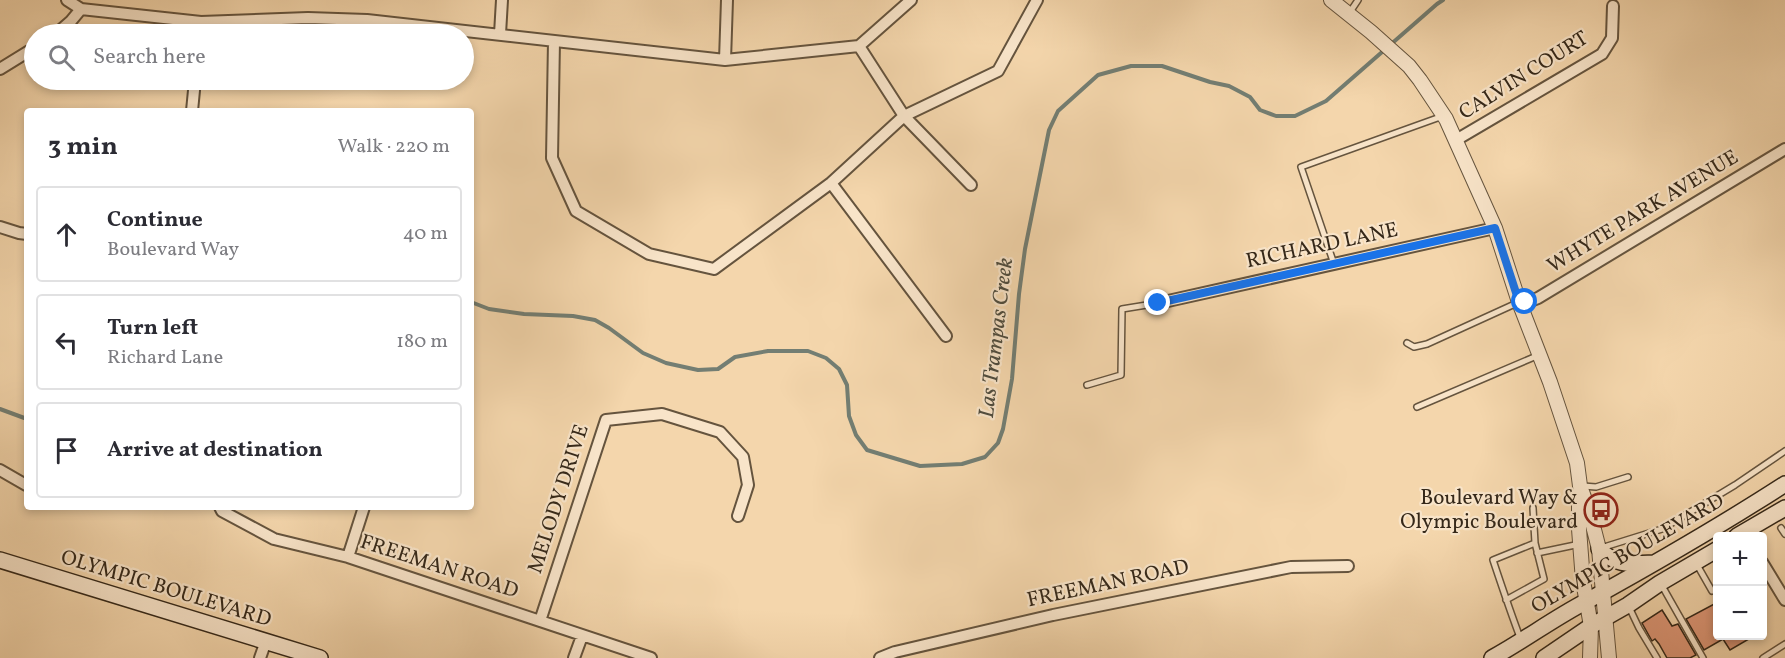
<!DOCTYPE html>
<html lang="en">
<head>
<meta charset="utf-8">
<style>
  :root { --surface:#fff; --page:#f7f7f7; --text:#2b2b33; --muted:#7c7c81; --line:#e1e1e2 }
  body { margin:0; font-family:Vollkorn,serif; background:var(--page); color:var(--text) }
  .controls { position:absolute; right:18px; bottom:18px; display:grid; overflow:hidden; border-radius:6px; box-shadow:0 3px 9px #0003 }
  .controls button { width:54px; height:54px; display:grid; place-items:center; padding:0; border:0; border-bottom:2px solid var(--line); background:var(--surface); color:var(--text); font:30px sans-serif }
  .stop { position:absolute; width:18px; height:18px; margin:-14px; border:4px solid #1a73e8; border-radius:50%; background:#fff }
  .stop.end { background:#1a73e8; border-color:#fff; box-shadow:0 2px 6px #0008 }
  .list { margin:0; padding:0; list-style:none }
  h2 { display:flex; justify-content:space-between; align-items:center; height:78px; margin:0; padding:0 24px; font-size:26px }
  h2 small { font-size:20px; font-weight:400; color:var(--muted) }
  .list li { display:grid; grid-template-columns:39px 1fr auto; gap:18px; align-items:center; box-sizing:border-box; height:96px; margin:0 12px 12px; padding:0 12px; border:2px solid var(--line); border-radius:6px }
  .list b { display:block; font-size:22px; white-space:nowrap }
  .list p { margin:0; font-size:20px; white-space:nowrap; color:var(--muted) }
  .list em { font-size:20px; font-style:normal; color:var(--muted) }
  .icon { flex:none; width:33px; height:33px; fill:none; stroke:currentColor; stroke-width:2; stroke-linecap:round; stroke-linejoin:round }
  .map { position:relative; flex:none; width:1785px; height:658px; overflow:hidden }
  .search { position:absolute; background:var(--surface); box-shadow:0 3px 9px #0003; left:24px; top:24px; width:450px; height:66px; display:flex; align-items:center; gap:15px; box-sizing:border-box; padding:0 21px; border-radius:33px; color:var(--muted); font-size:22px }
  .panel { position:absolute; background:var(--surface); box-shadow:0 3px 9px #0003; left:24px; top:108px; width:450px; height:402px; border-radius:6px }
  .map>svg:first-child { display:block }
  .lines { fill:none; stroke-linecap:round; stroke-linejoin:round }
  .stream { stroke:#737e73; stroke-width:4 }
  .building { fill:#de9777; stroke:#352819; stroke-width:1.5 }
  .service-casing { stroke:#65543e; stroke-width:8 }
  .minor-casing { stroke:#65543e; stroke-width:14 }
  .tertiary-casing { stroke:#65543e; stroke-width:16 }
  .secondary-casing { stroke:#352819; stroke-width:18 }
  .service { stroke:#f8e4c9; stroke-width:5 }
  .minor { stroke:#f8e4c9; stroke-width:10 }
  .tertiary { stroke:#f8e4c9; stroke-width:14 }
  .secondary { stroke:#f8e4c9; stroke-width:15 }
  .route { stroke:#1a73e8; stroke-width:8 }
  .labels { text-anchor:middle; dominant-baseline:central; stroke-width:4.5; stroke-linejoin:round; paint-order:stroke }
  .street-label { font-size:21px; fill:#352819; stroke:#f8e4c9 }
  .poi-label { font-size:21px; fill:#352819; stroke:#f8e4c9; text-anchor:end }
  .water-label { font-size:22px; font-style:italic; fill:#4f4c3e; stroke:#f8e4c9 }
</style>
</head>
<body>
<div class="map">
<svg width="1785" height="658" viewBox="0 0 1785 658">
  <rect width="100%" height="100%" fill="#f4d6ac"/>
  <filter id="stains"><feTurbulence type="fractalNoise" baseFrequency=".00333" numOctaves="4"/><feColorMatrix values="0 0 0 0 .2 0 0 0 0 .09 0 0 0 0 .02 0 0 0 .5 -.17"/></filter>
  <radialGradient id="worn" r=".72"><stop offset=".6" stop-color="#630" stop-opacity="0"/><stop offset="1" stop-color="#630" stop-opacity=".3"/></radialGradient>
  <g class="lines">
    <!-- stream -->
    <path class="stream" d="M 471,302 L 489,309 L 524,314 L 573,316 L 595,320 L 609,328 L 643,353 L 666,363 L 698,370 L 718,369 L 735,357 L 768,351 L 808,351 L 826,358 L 839,369 L 847,385 L 849,416 L 856,435 L 867,450 L 920,466 L 962,464 L 985,457 L 998,443 L 1003,429 L 1012,379 L 1019,294 L 1025,249 L 1049,130 L 1058,111 L 1098,75 L 1131,66 L 1162,66 L 1210,82 L 1229,86 L 1250,97 L 1260,110 L 1276,116 L 1295,116 L 1326,101 L 1437,4 L 1443,0
      M 0,409 L 27,419"/>
  </g>
  <!-- building -->
  <path class="building" d="M 1718,602 L 1718,636 L 1754,636 L 1730,650 L 1723,639 L 1704,650 L 1686,619 Z
    M 1662,610 L 1672,626 L 1678,624 L 1696,655 L 1690,658 L 1667,658 L 1659,644 L 1655,639 L 1652,641 L 1642,623 Z"/>
  <g class="lines">
    <!-- service casing -->
    <g class="service-casing">
      <path id="service" d="M 1350,12 L 1358,0
        M 1334,264 L 1301,167 L 1443,116
        M 1407,343 L 1414,347 L 1427,344 L 1517,303
        M 1087,385 L 1121,375 L 1122,309 L 1159,303
        M 1417,407 L 1539,355
        M 1583,486 L 1596,487 L 1628,477
        M 1533,508 L 1535,543
        M 1781,528 L 1785,534
        M 1601,548 L 1662,529 L 1735,485 L 1785,451
        M 1537,553 L 1580,544
        M 1696,563 L 1712,591 L 1718,588
        M 1661,584 L 1703,658
        M 1506,600 L 1544,579 L 1535,543 L 1493,560 C 1502,587 1511,614 1521,640
        M 1629,607 L 1639,628 L 1657,658
        M 1763,658 L 1785,644"/>
    </g>
    <!-- minor casing -->
    <g class="minor-casing">
      <path id="minor" d="M 67,0 L 81,9 L 201,22 L 308,18 L 367,20 L 725,60 L 859,46 L 911,0
        M 56,34 L 71,21 L 81,9
        M 500,34 L 502,0
        M 554,41 L 552,158 L 576,211 L 649,254 L 714,269 L 831,183 L 904,116 L 998,71 L 1037,0
        M 859,46 L 904,116 L 971,185
        M 725,60 L 727,0
        M 0,69 L 34,48
        M 192,111 L 195,80
        M 1456,140 L 1602,54 L 1612,38 L 1613,6
        M 831,183 L 946,336
        M 0,227 L 19,233 L 27,234
        M 1159,303 L 1495,228
        M 1520,305 L 1538,298 L 1785,149
        M 0,470 L 26,485
        M 220,507 L 222,511 L 274,539 L 348,557 L 651,658
        M 348,557 L 364,507
        M 1762,562 L 1785,600
        M 540,621 L 606,420 L 662,414 L 720,432 L 743,457 L 748,485 L 738,516
        M 260,658 L 266,641
        M 574,658 L 582,636
        M 880,658 L 895,652 L 1053,615 L 1291,567 L 1348,566"/>
    </g>
    <!-- tertiary casing -->
    <g class="tertiary-casing">
      <path id="tertiary" d="M 1331,0 L 1371,32 L 1409,66 L 1420,80 L 1446,119 L 1495,228 L 1519,302 L 1550,382 L 1577,463 L 1580,486 L 1590,514 L 1599,549 L 1609,658
        M 1579,494 L 1579,529 L 1583,581 L 1591,626 L 1590,658"/>
    </g>
    <!-- secondary casing -->
    <g class="secondary-casing">
      <path id="secondary" d="M 1737,536 L 1785,508
        M 1599,549 C 1616,566 1630,564 1653,563
        M 0,560 L 320,658
        M 1492,658 C 1525,640 1554,618 1587,601 C 1654,564 1720,526 1785,484
        M 1544,658 L 1591,626 L 1628,605 L 1660,583 L 1718,549"/>
    </g>
    <!-- service -->
    <use href="#service" class="service"/>
    <!-- minor -->
    <use href="#minor" class="minor"/>
    <!-- tertiary -->
    <use href="#tertiary" class="tertiary"/>
    <!-- secondary -->
    <use href="#secondary" class="secondary"/>
  </g>
  <g class="lines">
    <!-- route -->
    <path class="route" d="M 1158,303 L 1495,228 L 1520,305 L 1525,302"/>
  </g>
  <!-- icons -->
  <defs>
    <g id="bus-ring" transform="scale(1.725)"><circle r="9.5" fill="#f8e4c9" stroke="#8f2418" stroke-width="1.5"/><path d="M-5-6H5V4H4V6H2V4H-2V6H-4V4H-5ZM-3.5-4V0h7V-4ZM-3.5 1.2v1.5H-2V1.2ZM2 1.2v1.5H3.5V1.2Z" fill="#8f2418"/></g>
  </defs>
  <g fill-rule="evenodd">
    <use href="#bus-ring" x="1601" y="510"/>
  </g>
  <g class="labels">
    <!-- street labels -->
    <g class="street-label">
      <text transform="translate(1524 76) rotate(-32)">CALVIN COURT</text>
      <text transform="translate(1643 212) rotate(-31)">WHYTE PARK AVENUE</text>
      <text transform="translate(1322 246) rotate(-12)">RICHARD LANE</text>
      <text transform="translate(559 499) rotate(-72)">MELODY DRIVE</text>
      <text transform="translate(1628 554) rotate(-30)">OLYMPIC BOULEVARD</text>
      <text transform="translate(439 567) rotate(18)">FREEMAN ROAD</text>
      <text transform="translate(1108 584) rotate(-12)">FREEMAN ROAD</text>
      <text transform="translate(166 589) rotate(17)">OLYMPIC BOULEVARD</text>
    </g>
    <!-- poi labels -->
    <g class="poi-label">
      <text x="1578" y="498">Boulevard Way &amp;<tspan x="1578" dy="24">Olympic Boulevard</tspan></text>
    </g>
    <!-- water labels -->
    <g class="water-label">
      <text transform="translate(997 338) rotate(-83)">Las Trampas Creek</text>
    </g>
  </g>
  <rect width="100%" height="100%" filter="url(#stains)"/>
  <rect width="100%" height="100%" fill="url(#worn)"/>
</svg>
<div class="controls">
<button>+</button>
<button>−</button>
</div>
<div class="stop" style="left:1525px;top:302px"></div>
<div class="stop end" style="left:1158px;top:303px"></div>
<div class="search"><svg class="icon" aria-label="search" viewBox="0 0 24 24"><circle cx="10" cy="10" r="6"/><path d="M15 15l6 6"/></svg>Search here</div>
<section class="panel">
<h2>3 min<small>Walk · 220 m</small></h2>
<ul class="list">
<li><svg class="icon" aria-label="ahead" viewBox="0 0 24 24"><path d="M12 20V5M6 11l6-6 6 6"/></svg><div><b>Continue</b><p>Boulevard Way</p></div><em>40 m</em></li>
<li><svg class="icon" aria-label="left" viewBox="0 0 24 24"><path d="M17 20v-9H6M10 6l-5 5 5 5"/></svg><div><b>Turn left</b><p>Richard Lane</p></div><em>180 m</em></li>
<li><svg class="icon" aria-label="arrive" viewBox="0 0 24 24"><path d="M6 21V4h12l-3 4 3 4H6"/></svg><div><b>Arrive at destination</b></div></li>
</ul>
</section>
</div>
</body>
</html>
